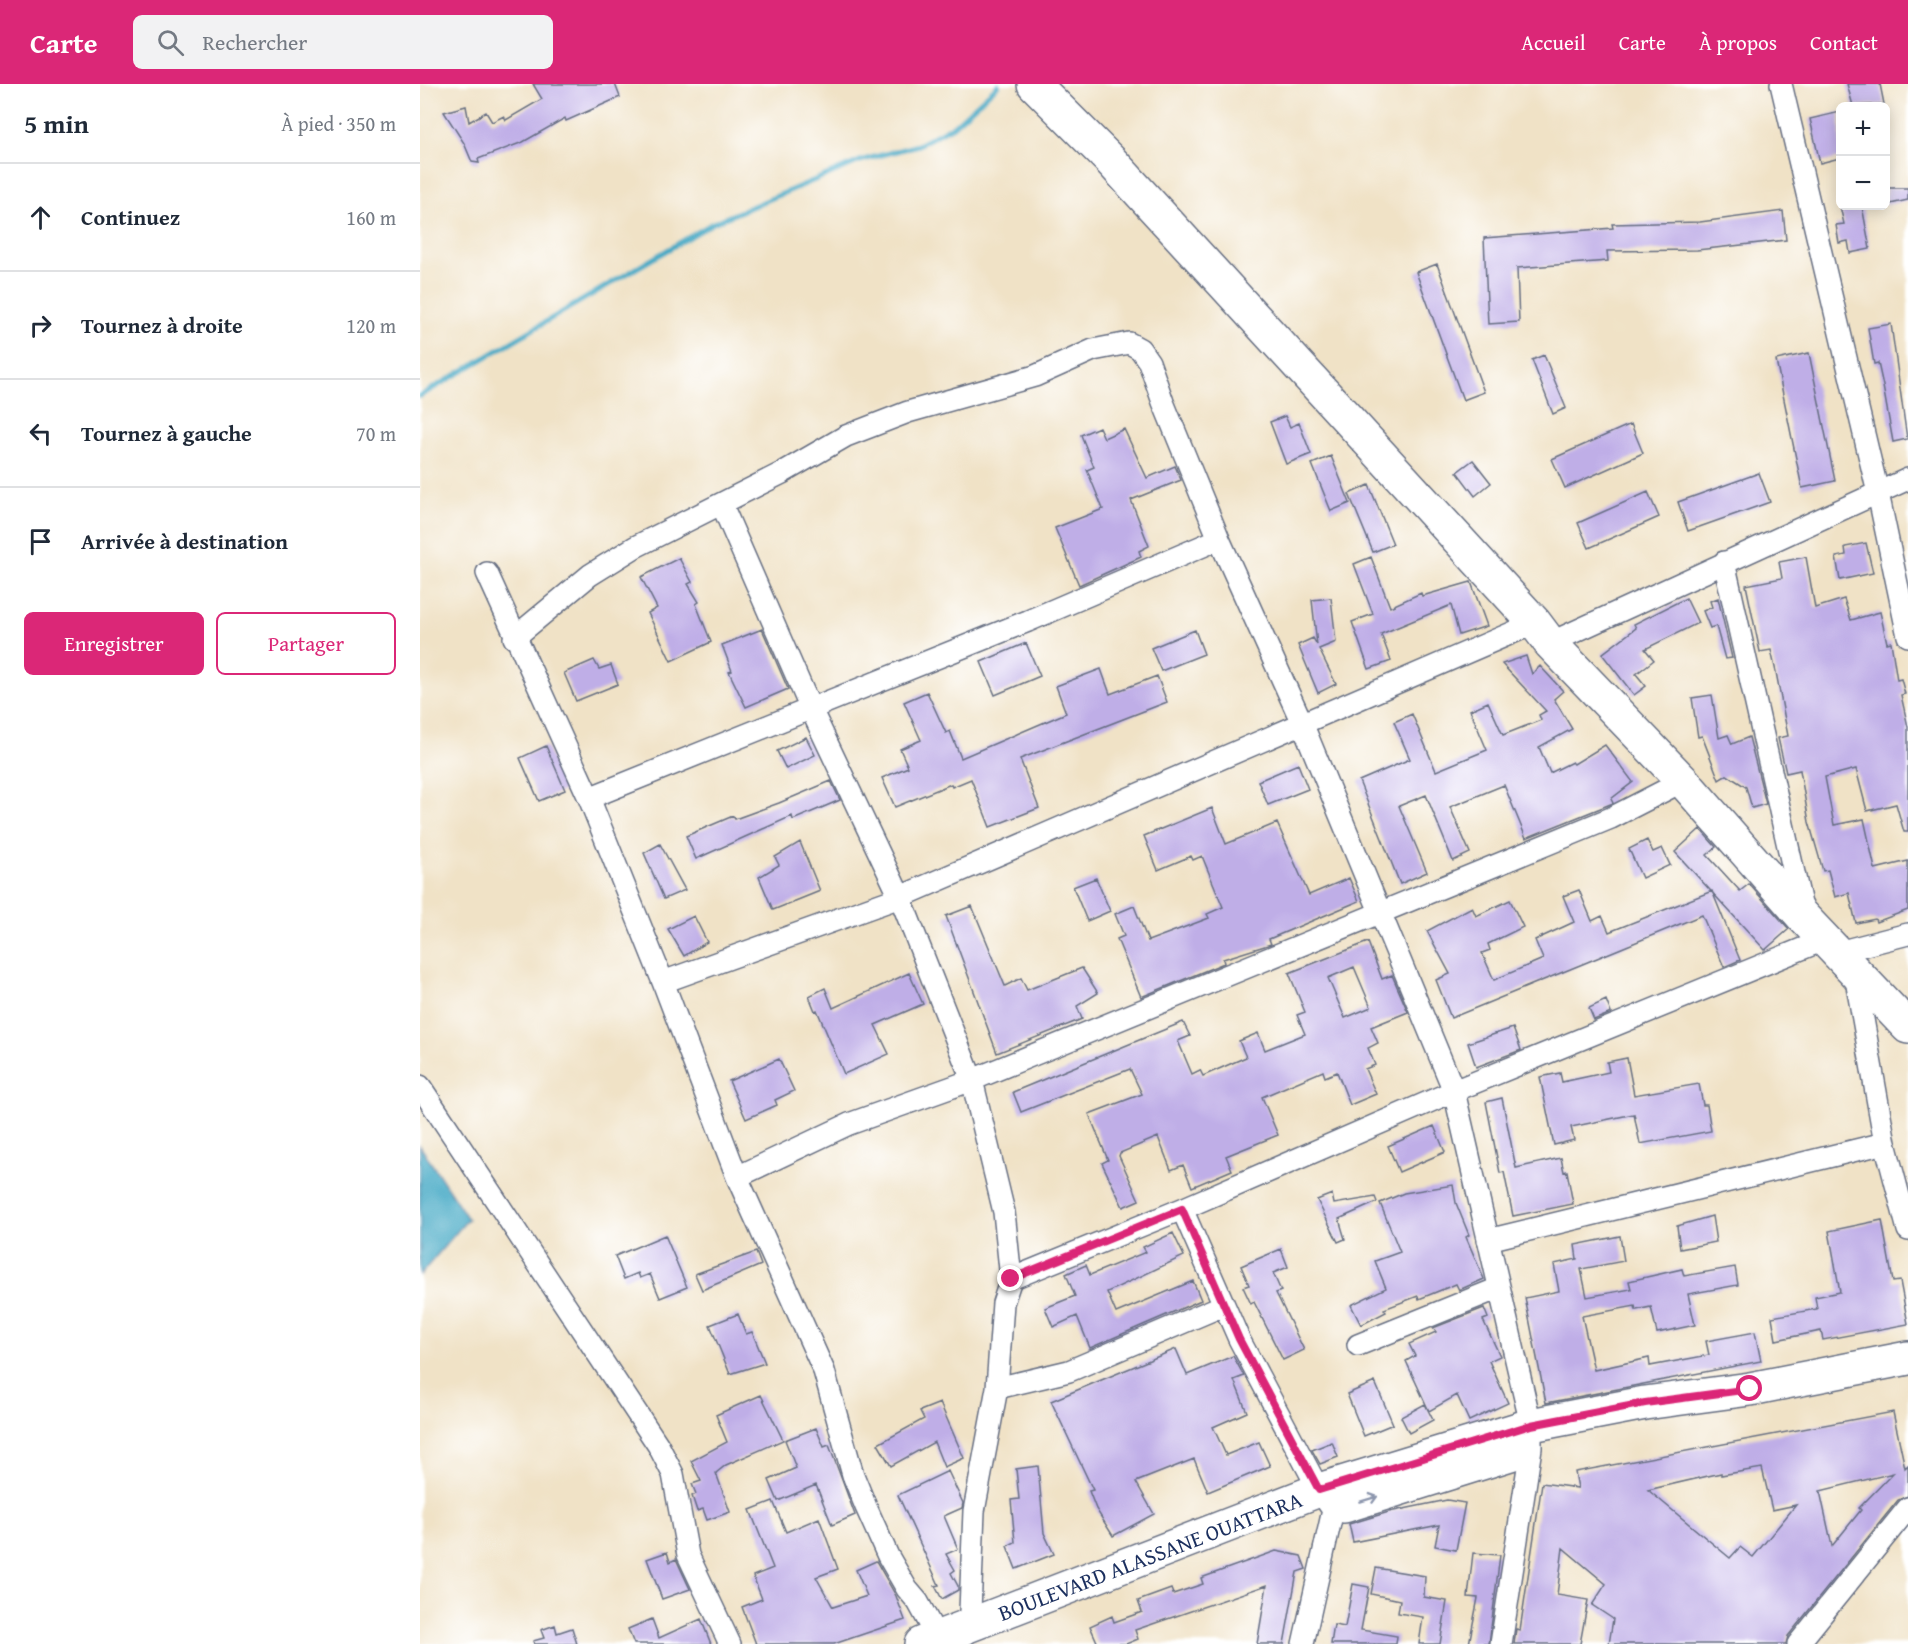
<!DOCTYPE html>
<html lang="fr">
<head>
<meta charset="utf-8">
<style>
  :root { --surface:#fff; --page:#f2f2f3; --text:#1f2937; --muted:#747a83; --line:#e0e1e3; --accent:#db2777 }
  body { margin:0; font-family:"Gentium Book Plus",serif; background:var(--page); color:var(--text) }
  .controls { position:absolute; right:18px; top:18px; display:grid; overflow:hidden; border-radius:9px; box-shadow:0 3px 15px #0003 }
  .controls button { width:54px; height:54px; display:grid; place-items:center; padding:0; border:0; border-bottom:2px solid var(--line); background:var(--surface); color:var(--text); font:30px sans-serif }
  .stop { position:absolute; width:18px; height:18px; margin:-14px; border:4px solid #db2777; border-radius:50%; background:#fff }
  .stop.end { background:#db2777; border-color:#fff; box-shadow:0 2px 6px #0008 }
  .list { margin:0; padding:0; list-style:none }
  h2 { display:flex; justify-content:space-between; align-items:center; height:78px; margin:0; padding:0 24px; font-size:26px }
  h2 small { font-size:20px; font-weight:400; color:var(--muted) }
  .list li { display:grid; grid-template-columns:39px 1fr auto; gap:18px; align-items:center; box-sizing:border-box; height:108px; padding:0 24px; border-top:2px solid var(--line) }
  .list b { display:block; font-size:22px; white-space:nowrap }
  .list em { font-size:20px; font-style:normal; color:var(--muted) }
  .actions { display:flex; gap:12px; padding:18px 24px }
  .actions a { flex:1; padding:14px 0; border:2px solid var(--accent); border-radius:9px; text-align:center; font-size:21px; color:var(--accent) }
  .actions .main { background:var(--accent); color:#fff }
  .icon { flex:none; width:33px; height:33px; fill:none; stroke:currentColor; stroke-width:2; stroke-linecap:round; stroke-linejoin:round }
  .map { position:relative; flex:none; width:1488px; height:1560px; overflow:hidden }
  header { display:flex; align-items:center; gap:36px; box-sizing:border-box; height:84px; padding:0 30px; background:var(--accent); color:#fff }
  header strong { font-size:28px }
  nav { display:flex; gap:33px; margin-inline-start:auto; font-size:21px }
  .search { width:420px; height:54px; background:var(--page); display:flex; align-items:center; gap:15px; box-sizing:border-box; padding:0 21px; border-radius:9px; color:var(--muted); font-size:22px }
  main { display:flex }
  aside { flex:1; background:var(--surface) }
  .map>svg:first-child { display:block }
  .water { fill:#45a9c5; stroke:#306c92; stroke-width:1.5 }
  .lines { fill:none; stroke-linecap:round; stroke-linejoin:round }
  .stream { stroke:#45a9c5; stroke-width:5 }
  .building { fill:#bfaee7; fill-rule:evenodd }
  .minor-casing { stroke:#666e82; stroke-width:24 }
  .primary-casing { stroke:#666e82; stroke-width:36 }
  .minor { stroke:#fff; stroke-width:21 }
  .primary { stroke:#fff; stroke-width:33 }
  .oneway { stroke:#8d97ae }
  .route { stroke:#db2777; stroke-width:8 }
  .labels { text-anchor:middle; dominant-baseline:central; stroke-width:4.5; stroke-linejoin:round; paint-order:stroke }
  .street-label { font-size:22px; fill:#1b2f5e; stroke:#fff }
</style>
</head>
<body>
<header>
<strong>Carte</strong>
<div class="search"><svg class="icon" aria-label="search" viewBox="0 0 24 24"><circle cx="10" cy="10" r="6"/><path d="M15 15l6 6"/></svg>Rechercher</div>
<nav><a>Accueil</a><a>Carte</a><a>À propos</a><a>Contact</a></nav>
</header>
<main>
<aside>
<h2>5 min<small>À pied · 350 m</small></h2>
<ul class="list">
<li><svg class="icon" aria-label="ahead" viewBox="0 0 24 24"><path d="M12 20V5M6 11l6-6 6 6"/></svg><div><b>Continuez</b></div><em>160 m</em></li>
<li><svg class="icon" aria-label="right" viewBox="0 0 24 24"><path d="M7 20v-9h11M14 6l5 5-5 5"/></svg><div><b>Tournez à droite</b></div><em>120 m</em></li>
<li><svg class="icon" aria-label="left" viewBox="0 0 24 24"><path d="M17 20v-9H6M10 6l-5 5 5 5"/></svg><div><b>Tournez à gauche</b></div><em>70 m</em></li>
<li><svg class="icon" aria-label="arrive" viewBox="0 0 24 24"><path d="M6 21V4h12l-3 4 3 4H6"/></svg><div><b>Arrivée à destination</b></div></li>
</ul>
<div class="actions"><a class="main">Enregistrer</a><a>Partager</a></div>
</aside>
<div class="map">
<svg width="1488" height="1560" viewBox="0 0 1488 1560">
  <rect width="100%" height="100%" fill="#fff"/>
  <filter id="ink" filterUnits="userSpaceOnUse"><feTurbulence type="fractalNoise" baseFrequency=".0167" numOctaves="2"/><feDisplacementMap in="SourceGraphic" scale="12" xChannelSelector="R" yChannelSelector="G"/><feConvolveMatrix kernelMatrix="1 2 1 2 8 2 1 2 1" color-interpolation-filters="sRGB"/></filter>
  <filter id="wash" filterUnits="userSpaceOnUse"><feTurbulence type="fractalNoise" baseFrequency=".008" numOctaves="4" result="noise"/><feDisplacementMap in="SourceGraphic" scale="24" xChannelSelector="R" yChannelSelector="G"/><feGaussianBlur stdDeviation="1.35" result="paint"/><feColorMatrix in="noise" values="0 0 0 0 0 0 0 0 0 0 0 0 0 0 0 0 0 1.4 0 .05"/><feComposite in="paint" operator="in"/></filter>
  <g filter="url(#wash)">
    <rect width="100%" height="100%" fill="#f0e2c6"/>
    <!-- water -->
    <path class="water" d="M 0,1062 L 48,1135 L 0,1191 Z"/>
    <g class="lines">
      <!-- stream -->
      <path class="stream" d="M 0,312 L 293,139 L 440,77 L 498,61 L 533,42 L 578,1"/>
    </g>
    <g id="blocks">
      <!-- building -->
      <path class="building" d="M 113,0 L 195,0 L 200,13 L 146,37 L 145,34 L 103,58 L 58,75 L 59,79 L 52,78 L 44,59 L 24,28 L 46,22 L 49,38 L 66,28 L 72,38 L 84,32 L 86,36 L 122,15 Z
        M 1427,0 L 1460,0 L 1464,20 L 1433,22 Z
        M 1420,28 L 1420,74 L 1400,79 L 1390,35 Z
        M 1466,104 L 1488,104 L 1488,116 L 1466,121 Z
        M 1420,122 L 1442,122 L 1450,165 L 1430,169 L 1428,157 L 1419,159 L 1416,141 L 1424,140 Z
        M 1363,127 L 1366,156 L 1277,166 L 1187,167 L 1188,177 L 1097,184 L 1099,238 L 1068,240 L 1064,154 L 1193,144 L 1192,140 L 1280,138 Z
        M 1017,180 L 1064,308 L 1043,316 L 996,188 Z
        M 1471,240 L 1487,355 L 1473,358 L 1463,302 L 1458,279 L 1454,280 L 1448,244 Z
        M 1389,269 L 1415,397 L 1382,404 L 1356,276 Z
        M 1124,271 L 1146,324 L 1133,330 L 1112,276 Z
        M 865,332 L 870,343 L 879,339 L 891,370 L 866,380 L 850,338 Z
        M 1211,340 L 1223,369 L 1145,404 L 1132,375 Z
        M 679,343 L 684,354 L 704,345 L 727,394 L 755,382 L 761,396 L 711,416 L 729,462 L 719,467 L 721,473 L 659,501 L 635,444 L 683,425 L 667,386 L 674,383 L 661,351 Z
        M 911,372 L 930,419 L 911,427 L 892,380 Z
        M 1053,376 L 1071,399 L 1055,412 L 1037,388 Z
        M 1339,389 L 1350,418 L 1268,447 L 1258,418 Z
        M 949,401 L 973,460 L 953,468 L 929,410 Z
        M 1228,408 L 1239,433 L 1169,464 L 1158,439 Z
        M 1446,459 L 1453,489 L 1420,496 L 1416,473 L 1426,471 L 1425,463 Z
        M 951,473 L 970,523 L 1001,509 L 1002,512 L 1051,498 L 1067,542 L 1039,551 L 1031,521 L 961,550 L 971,577 L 949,585 L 932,538 L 953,530 L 934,480 Z
        M 1386,473 L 1395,524 L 1424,515 L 1431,536 L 1460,528 L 1467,559 L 1471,558 L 1477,596 L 1481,595 L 1485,610 L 1481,611 L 1488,643 L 1488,748 L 1484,748 L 1476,720 L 1447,727 L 1436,685 L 1405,693 L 1414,741 L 1444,735 L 1455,785 L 1488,777 L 1488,826 L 1456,838 L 1455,835 L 1436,839 L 1429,809 L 1415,813 L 1408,786 L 1403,787 L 1389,738 L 1380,686 L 1366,689 L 1358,654 L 1368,652 L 1356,588 L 1351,566 L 1340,568 L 1326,501 L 1362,494 L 1359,478 Z
        M 259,474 L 272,498 L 268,500 L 279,518 L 276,520 L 291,558 L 251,577 L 228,529 L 237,524 L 221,493 Z
        M 911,514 L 916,558 L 899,565 L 916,600 L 898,609 L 878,561 L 893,554 L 897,561 L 892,516 Z
        M 1266,514 L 1278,539 L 1225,565 L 1234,576 L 1216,590 L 1226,602 L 1214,611 L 1182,570 L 1216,544 L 1214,540 Z
        M 1298,514 L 1312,574 L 1305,575 L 1296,542 L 1290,544 L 1283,527 L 1292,523 L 1290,517 Z
        M 342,545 L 368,605 L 326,623 L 309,588 L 312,587 L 302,561 Z
        M 775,546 L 784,570 L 741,587 L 731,564 Z
        M 606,559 L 620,592 L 575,611 L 561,578 Z
        M 1106,572 L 1112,590 L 1120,582 L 1143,607 L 1134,615 L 1152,645 L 1119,663 L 1130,689 L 1152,678 L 1154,680 L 1185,661 L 1213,698 L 1191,715 L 1193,719 L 1106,754 L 1084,701 L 1030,723 L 1050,769 L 1033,777 L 1006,711 L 979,722 L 1007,788 L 980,800 L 939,697 L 990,675 L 974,638 L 992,630 L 1016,687 L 1067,666 L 1050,626 L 1068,618 L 1083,651 L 1121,636 L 1119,631 L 1126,627 L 1082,580 Z
        M 174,576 L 179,585 L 191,581 L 198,600 L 156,617 L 144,589 Z
        M 681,585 L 690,610 L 737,592 L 747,618 L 600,675 L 619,724 L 570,743 L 551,695 L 532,703 L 531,700 L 475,723 L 462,694 L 488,683 L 480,665 L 501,656 L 484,618 L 507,608 L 526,649 L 530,647 L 541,674 L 646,629 L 636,602 Z
        M 1292,611 L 1299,654 L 1308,651 L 1312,660 L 1329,653 L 1346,720 L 1332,724 L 1326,703 L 1307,691 L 1299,696 L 1282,652 L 1278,653 L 1272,614 Z
        M 386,653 L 395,671 L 366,685 L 357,667 Z
        M 126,662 L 145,706 L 119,717 L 100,674 Z
        M 878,680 L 888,705 L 848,721 L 838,697 Z
        M 411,697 L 420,716 L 373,736 L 372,732 L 276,775 L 266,752 L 313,732 L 315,735 L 359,719 Z
        M 792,724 L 806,760 L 857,739 L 889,811 L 929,794 L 939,817 L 849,855 L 851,860 L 803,875 L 804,879 L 721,913 L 697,855 L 704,852 L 695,830 L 714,822 L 728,857 L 789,834 L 787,830 L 803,823 L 782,772 L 773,776 L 771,772 L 738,786 L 724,752 Z
        M 1280,745 L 1296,763 L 1287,771 L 1320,807 L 1329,800 L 1369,845 L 1345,866 L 1255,768 Z
        M 1227,756 L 1233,768 L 1242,764 L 1250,781 L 1222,794 L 1209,765 Z
        M 380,758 L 400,807 L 353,826 L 339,793 L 359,781 L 355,773 Z
        M 240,760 L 265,806 L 244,815 L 224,769 Z
        M 676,794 L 690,827 L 667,837 L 653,803 Z
        M 1159,806 L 1172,837 L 1182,832 L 1189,848 L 1292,807 L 1320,876 L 1304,883 L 1282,831 L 1031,934 L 1016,896 L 1030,890 L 1007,847 L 1052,823 L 1056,832 L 1090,816 L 1103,843 L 1068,860 L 1070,866 L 1062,869 L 1074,896 L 1123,875 L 1115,856 L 1154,838 L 1143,812 Z
        M 552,822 L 585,902 L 601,894 L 607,906 L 662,884 L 678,909 L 657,922 L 662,935 L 577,969 L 526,832 Z
        M 274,832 L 287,858 L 264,872 L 248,845 Z
        M 948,858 L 962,895 L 972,891 L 988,928 L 951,943 L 958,959 L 948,964 L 955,981 L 945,985 L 956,1010 L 930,1021 L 917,988 L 905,993 L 903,987 L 842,1013 L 858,1051 L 806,1072 L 812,1086 L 772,1103 L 763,1081 L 751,1086 L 738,1053 L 700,1069 L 699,1072 L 719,1116 L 703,1123 L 682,1079 L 688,1076 L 669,1030 L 722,1010 L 710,985 L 601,1028 L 593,1008 L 763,938 L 770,952 L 758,957 L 772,990 L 780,986 L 783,992 L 826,973 L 819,957 L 838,949 L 845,966 L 885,950 L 877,931 L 885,928 L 869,889 ZM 934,883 L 951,923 L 925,934 L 908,894 Z
        M 489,889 L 503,920 L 455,941 L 469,970 L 424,990 L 397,926 L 395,927 L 389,912 L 405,904 L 413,924 Z
        M 1186,916 L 1191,929 L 1174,936 L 1169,924 Z
        M 1093,944 L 1101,966 L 1056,983 L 1048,959 Z
        M 1207,974 L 1214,1011 L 1279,1000 L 1283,1021 L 1287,1021 L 1291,1047 L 1220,1060 L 1214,1030 L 1151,1043 L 1154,1056 L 1134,1061 L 1120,993 L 1140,989 L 1142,998 L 1189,988 L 1187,978 Z
        M 359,975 L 374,1007 L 355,1016 L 357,1021 L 326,1035 L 309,997 Z
        M 1082,1014 L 1096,1084 L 1141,1074 L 1144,1088 L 1147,1087 L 1153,1120 L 1093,1132 L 1084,1088 L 1080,1089 L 1066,1018 Z
        M 1014,1042 L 1025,1068 L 979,1088 L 968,1062 Z
        M 1033,1101 L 1036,1119 L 1049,1151 L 1046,1153 L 1064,1195 L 1039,1206 L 1036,1200 L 999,1215 L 998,1212 L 964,1225 L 966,1228 L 941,1241 L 931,1221 L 966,1204 L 955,1177 L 980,1168 L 960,1119 L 984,1109 Z
        M 912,1110 L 914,1120 L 955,1113 L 957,1118 L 919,1135 L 925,1155 L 918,1158 L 897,1116 Z
        M 1292,1132 L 1296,1158 L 1260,1165 L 1257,1142 Z
        M 1462,1136 L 1473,1198 L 1480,1197 L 1488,1240 L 1403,1256 L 1401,1247 L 1356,1256 L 1352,1233 L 1397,1225 L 1395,1213 L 1420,1208 L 1409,1147 Z
        M 753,1149 L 764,1172 L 687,1208 L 696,1229 L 773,1197 L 781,1216 L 670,1264 L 657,1232 L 633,1243 L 625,1224 L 655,1212 L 646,1190 L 666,1181 L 670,1191 L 726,1168 L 723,1163 Z
        M 245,1151 L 267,1203 L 240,1214 L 230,1190 L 220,1194 L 218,1189 L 204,1195 L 195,1172 Z
        M 1200,1152 L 1204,1177 L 1161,1185 L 1167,1213 L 1211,1205 L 1209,1197 L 1262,1185 L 1264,1192 L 1315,1183 L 1318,1201 L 1268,1210 L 1275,1241 L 1237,1249 L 1231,1223 L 1216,1226 L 1215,1222 L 1162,1232 L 1174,1286 L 1229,1274 L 1230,1282 L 1289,1271 L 1286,1257 L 1335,1248 L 1341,1277 L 1126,1319 L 1105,1214 L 1139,1207 L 1134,1180 L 1157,1175 L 1155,1161 Z
        M 861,1165 L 868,1183 L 853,1189 L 861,1207 L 856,1209 L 884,1266 L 863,1276 L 834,1218 L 831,1220 L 823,1203 L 829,1201 L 821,1182 Z
        M 336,1168 L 341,1181 L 282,1206 L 275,1190 Z
        M 1064,1224 L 1068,1234 L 1063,1236 L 1080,1272 L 1069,1277 L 1088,1319 L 1049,1337 L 1037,1311 L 1009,1327 L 986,1277 L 995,1272 L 989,1260 L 1016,1248 L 1013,1244 Z
        M 318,1230 L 326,1250 L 332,1248 L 345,1279 L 310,1290 L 290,1241 Z
        M 756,1265 L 767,1291 L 813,1272 L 824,1292 L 814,1296 L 827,1328 L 793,1343 L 806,1371 L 839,1358 L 850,1382 L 788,1408 L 774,1375 L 716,1398 L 734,1430 L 693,1452 L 676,1425 L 669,1407 L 673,1406 L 631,1317 Z
        M 955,1298 L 973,1340 L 944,1352 L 927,1310 Z
        M 341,1311 L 363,1356 L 306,1381 L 296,1389 L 310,1428 L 287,1436 L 283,1425 L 277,1427 L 272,1412 L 276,1410 L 272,1400 L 281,1397 L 271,1377 L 307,1358 L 296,1331 Z
        M 520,1319 L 544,1374 L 524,1383 L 514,1358 L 471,1382 L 458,1360 L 504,1335 L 500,1327 Z
        M 1005,1320 L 1013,1336 L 989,1349 L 981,1333 Z
        M 1473,1328 L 1485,1384 L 1488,1381 L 1488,1412 L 1478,1416 L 1368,1552 L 1366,1560 L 1189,1560 L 1193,1535 L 1172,1521 L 1186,1500 L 1143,1464 L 1137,1511 L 1168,1516 L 1160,1560 L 1094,1560 L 1096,1545 L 1100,1546 L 1122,1399 L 1158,1404 L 1155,1388 ZM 1342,1384 L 1352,1426 L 1376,1421 L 1333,1473 L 1320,1463 L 1310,1474 L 1228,1406 L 1301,1389 L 1301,1391 ZM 1473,1389 L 1439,1424 L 1441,1426 L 1412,1462 L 1400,1407 Z
        M 396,1344 L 404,1363 L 409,1361 L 435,1431 L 412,1441 L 396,1401 L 358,1417 L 349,1396 L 376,1384 L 365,1356 Z
        M 912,1358 L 918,1373 L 900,1380 L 892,1366 Z
        M 618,1382 L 624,1449 L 634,1470 L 596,1485 L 587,1462 L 595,1458 L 591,1416 L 599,1415 L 596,1385 Z
        M 528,1387 L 543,1419 L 542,1424 L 524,1432 L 538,1465 L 526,1470 L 535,1486 L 531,1489 L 538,1502 L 538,1506 L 522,1515 L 515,1502 L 519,1501 L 478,1411 Z
        M 1027,1416 L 1045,1419 L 1036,1466 L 1015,1462 L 1019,1441 L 933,1458 L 929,1440 L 969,1428 Z
        M 353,1417 L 366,1448 L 399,1434 L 418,1485 L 396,1493 L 413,1523 L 447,1512 L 436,1486 L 456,1477 L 476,1512 L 485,1536 L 414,1560 L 336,1560 L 322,1523 L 342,1515 L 333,1492 L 353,1484 L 330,1426 Z
        M 856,1467 L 881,1472 L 886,1485 L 877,1488 L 864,1560 L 837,1560 L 847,1501 L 715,1546 L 718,1555 L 706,1560 L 678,1560 L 670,1542 L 692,1532 L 694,1538 L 722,1528 L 718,1517 L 751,1505 L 753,1510 L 783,1500 L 781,1494 Z
        M 247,1468 L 250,1478 L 256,1475 L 270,1505 L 242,1515 L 227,1475 Z
        M 1053,1469 L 1080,1471 L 1069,1560 L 1049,1560 L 1058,1514 L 1048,1513 Z
        M 956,1484 L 1005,1492 L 1004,1513 L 1027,1517 L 1020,1560 L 999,1560 L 1003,1533 L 978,1529 L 980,1516 L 951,1510 Z
        M 933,1500 L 949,1503 L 941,1546 L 977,1552 L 976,1560 L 911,1560 L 914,1541 L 925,1543 Z
        M 232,1535 L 239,1554 L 281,1535 L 291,1560 L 214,1560 L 208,1545 Z
        M 135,1541 L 137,1549 L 152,1544 L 157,1560 L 114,1560 L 113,1557 L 124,1554 L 121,1546 Z"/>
    </g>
  </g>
  <g filter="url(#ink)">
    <use href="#blocks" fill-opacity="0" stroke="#666e82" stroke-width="1.5"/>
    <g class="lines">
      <!-- minor casing -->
      <g class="minor-casing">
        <path id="minor" d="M 1361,0 L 1458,409 L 1488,552
          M 302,421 L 390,623 L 480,813 L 552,996 L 584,1128 L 591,1195 L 583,1219 L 577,1304 L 554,1427 L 550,1527 L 546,1550
          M 1304,478 L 1383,829
          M 67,489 L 169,714 L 243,898 L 317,1093 L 404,1287 L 433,1391 L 446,1423 L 468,1472 L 487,1505 L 498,1518 L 521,1560
          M 94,554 L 170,491 L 215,463 L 362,389 L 426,352 L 488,328 L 615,292 L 673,266 L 709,259 L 720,265 L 729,278 L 743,318 L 799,455 L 882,639 L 1034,1007 L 1111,1341 L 1111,1364 L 1081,1560
          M 1130,559 L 1488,395
          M 169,714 L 608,537 L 799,455
          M 1418,868 L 1488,850
          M 1435,890 L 1465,1059 L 1488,1146
          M 243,898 L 480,813 L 1115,539
          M 0,1002 L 238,1361 L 253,1390 L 268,1471 L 310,1560
          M 317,1093 L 429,1040 L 552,996 L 1191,734 L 1263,697
          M 762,1125 L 819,1255 L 899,1406 L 913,1426 L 883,1560
          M 1068,1156 L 1465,1059
          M 591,1195 L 762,1125 L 1034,1007 L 1406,855
          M 938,1261 L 1079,1204
          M 577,1304 L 649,1287 L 804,1221
          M 1378,1560 L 1488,1424"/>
      </g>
      <!-- primary casing -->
      <g class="primary-casing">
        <path id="primary" d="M 614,0 L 691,77 L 1115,539 L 1130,559 L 1263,697 L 1383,833 L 1488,943
          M 924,1422 L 1103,1366
          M 501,1560 L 899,1406 L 1111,1341 L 1225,1319 L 1330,1305 L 1488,1274"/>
      </g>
      <!-- minor -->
      <use href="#minor" class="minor"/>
      <!-- primary -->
      <use href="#primary" class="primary"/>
    </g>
    <!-- one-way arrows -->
    <defs><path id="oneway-shaft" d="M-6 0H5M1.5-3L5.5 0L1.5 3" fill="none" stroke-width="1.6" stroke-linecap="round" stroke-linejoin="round" transform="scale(1.5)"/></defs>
    <use class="oneway" href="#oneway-shaft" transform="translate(949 1415) rotate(-17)"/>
  </g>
  <g class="lines" filter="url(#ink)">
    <!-- route -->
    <path class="route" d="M 591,1195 L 762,1125 L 819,1255 L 899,1406 L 1111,1341 L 1225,1319 L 1330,1305"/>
  </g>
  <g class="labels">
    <!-- street labels -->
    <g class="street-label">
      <text transform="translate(730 1472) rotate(-21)">BOULEVARD ALASSANE OUATTARA</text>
    </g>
  </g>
</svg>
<div class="controls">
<button>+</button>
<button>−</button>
</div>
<div class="stop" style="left:1330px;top:1305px"></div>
<div class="stop end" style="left:591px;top:1195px"></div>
</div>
</main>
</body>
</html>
